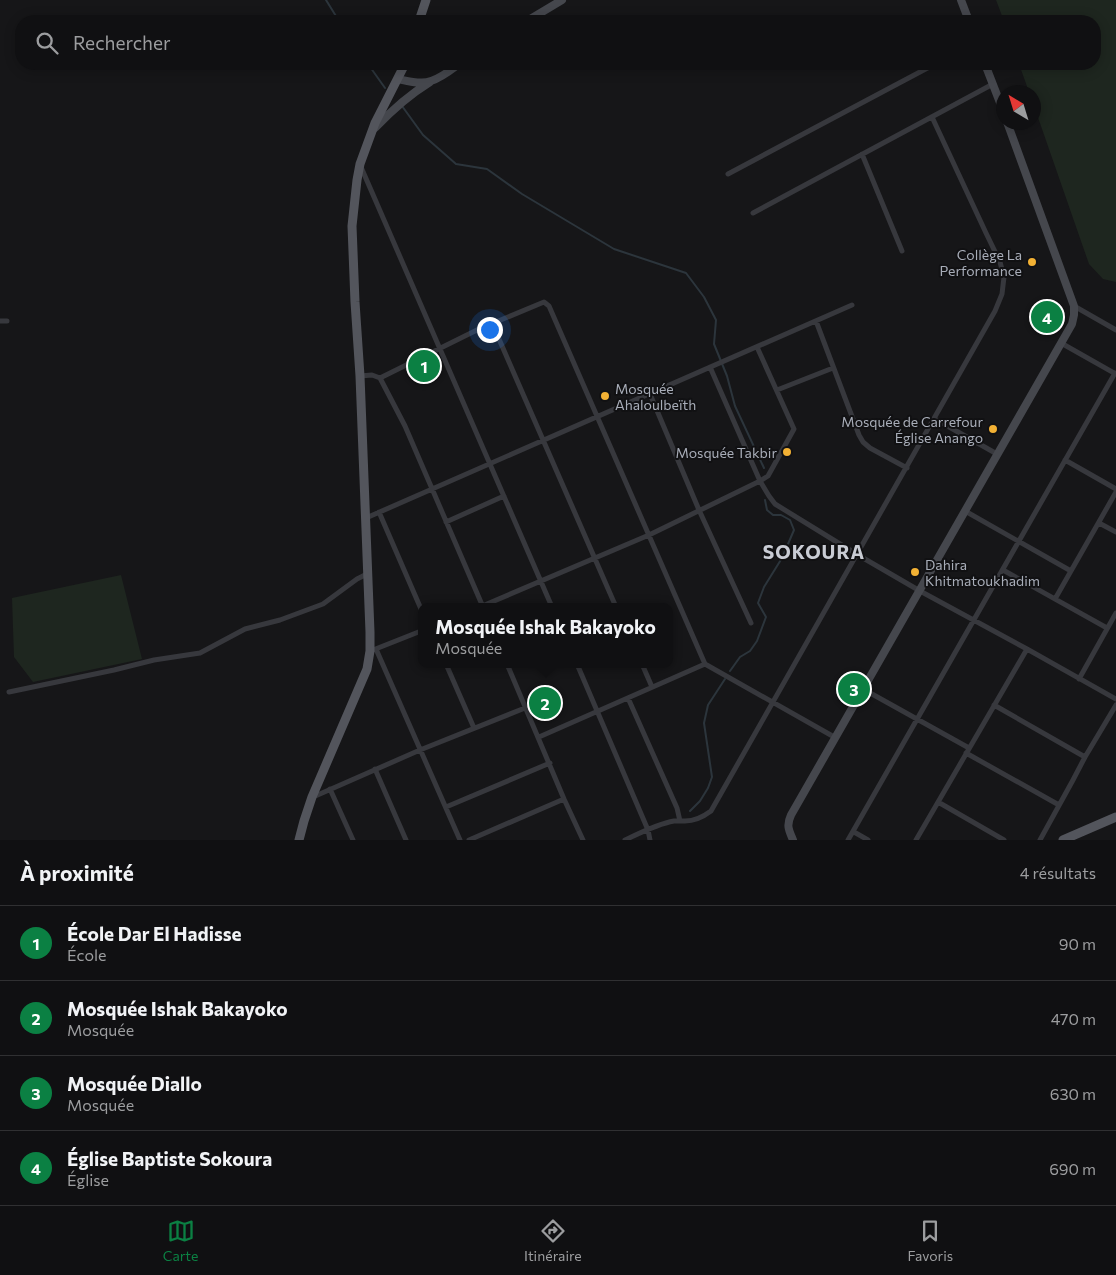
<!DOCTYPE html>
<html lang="fr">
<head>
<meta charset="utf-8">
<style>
  :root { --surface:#101012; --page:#19191b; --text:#f1f3f6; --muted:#9c9d9f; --line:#303032; --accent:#0b8043 }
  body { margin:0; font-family:Commissioner,sans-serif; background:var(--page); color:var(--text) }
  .compass { position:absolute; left:996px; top:85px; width:45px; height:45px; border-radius:50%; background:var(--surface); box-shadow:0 2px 12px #0003; rotate:322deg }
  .you { position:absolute; left:489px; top:329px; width:18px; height:18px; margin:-12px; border:4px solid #fff; border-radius:50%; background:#1a73e8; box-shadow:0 0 0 8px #1a73e833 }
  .badge { display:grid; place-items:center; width:32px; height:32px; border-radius:50%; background:var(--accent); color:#fff; font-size:16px; font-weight:700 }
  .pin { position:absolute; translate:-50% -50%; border:2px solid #fff; box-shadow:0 1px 5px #0006 }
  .popup { position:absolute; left:418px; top:603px; width:255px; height:65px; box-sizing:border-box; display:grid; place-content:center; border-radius:10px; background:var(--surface); filter:drop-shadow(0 1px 4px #0005); font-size:16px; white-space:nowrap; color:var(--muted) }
  .popup b { font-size:19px; color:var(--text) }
  .popup::after { content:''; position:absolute; left:50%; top:100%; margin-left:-10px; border:10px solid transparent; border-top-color:var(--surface) }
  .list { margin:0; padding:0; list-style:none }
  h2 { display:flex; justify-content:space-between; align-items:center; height:65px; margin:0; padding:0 20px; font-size:21px }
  h2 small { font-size:16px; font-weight:400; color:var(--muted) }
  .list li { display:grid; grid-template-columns:32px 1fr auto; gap:15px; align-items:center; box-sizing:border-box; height:75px; padding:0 20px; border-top:1px solid var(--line) }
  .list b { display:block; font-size:19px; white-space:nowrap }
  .list p { margin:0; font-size:16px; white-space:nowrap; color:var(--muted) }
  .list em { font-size:16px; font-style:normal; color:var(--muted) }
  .icon { flex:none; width:28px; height:28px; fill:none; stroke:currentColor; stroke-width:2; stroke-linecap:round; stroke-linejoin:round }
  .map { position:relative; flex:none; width:1116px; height:840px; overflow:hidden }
  .search { position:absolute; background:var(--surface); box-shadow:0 2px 12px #0003; left:15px; right:15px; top:15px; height:55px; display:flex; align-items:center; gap:12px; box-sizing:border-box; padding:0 18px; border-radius:20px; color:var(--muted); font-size:19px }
  .sheet { height:365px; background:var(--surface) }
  nav { display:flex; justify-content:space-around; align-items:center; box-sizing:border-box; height:70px; border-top:1px solid var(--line); background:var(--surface); font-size:14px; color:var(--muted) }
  nav a { display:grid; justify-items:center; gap:2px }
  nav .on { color:var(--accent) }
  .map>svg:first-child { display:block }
  .green { fill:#1e261f }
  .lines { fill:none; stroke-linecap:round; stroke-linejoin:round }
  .stream { stroke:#2c353c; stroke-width:2 }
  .street { stroke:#37383d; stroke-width:5 }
  .secondary { stroke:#45474d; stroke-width:8 }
  .primary { stroke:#53555c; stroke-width:9 }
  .poi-dot { fill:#f2b134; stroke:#111113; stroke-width:2 }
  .labels { text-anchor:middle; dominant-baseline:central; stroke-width:4; stroke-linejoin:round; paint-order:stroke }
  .poi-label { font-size:14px; fill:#a8adb8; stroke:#111113; text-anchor:end }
  .district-label { font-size:19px; font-weight:bold; letter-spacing:1px; fill:#c9ccd4; stroke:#111113 }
</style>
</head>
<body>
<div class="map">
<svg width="1116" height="840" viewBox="0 0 1116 840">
  <rect width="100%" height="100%" fill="#161618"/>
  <!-- green -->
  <path class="green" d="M 996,0 L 1116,0 L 1116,282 L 1103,279 L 1089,264 L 1034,106 L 1034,92 L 1029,92 L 1019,64 L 1095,64 L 1095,21 L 1004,21 Z
    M 121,575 L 142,659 L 33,682 L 14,657 L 12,598 Z"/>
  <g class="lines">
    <!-- stream -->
    <path class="stream" d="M 326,0 L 339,21
      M 368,64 L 385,88
      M 402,106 L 423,135 L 456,164 L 487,169 L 522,194 L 614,249 L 686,273 L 704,297 L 716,320 L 714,344 L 727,376 L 735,406 L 764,468
      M 730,671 L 740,657 L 750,651 L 757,641 L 766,617 L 758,603 L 764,587 L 782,558 L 794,530 L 790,520 L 781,515 L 773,515 L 767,510 L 765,500
      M 690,811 L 700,801 L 708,788 L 712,777 L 704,723 L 708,705 L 725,679"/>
    <!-- street -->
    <path class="street" d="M 862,154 L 902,251
      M 361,167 L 552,607
      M 728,174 L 935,64
      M 753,213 L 993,84
      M 1074,306 L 1116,330
      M 0,321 L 7,321
      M 816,321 L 859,435 L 863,442 L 870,448 L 907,468
      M 492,323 L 616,607
      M 1061,343 L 1116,374
      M 710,367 L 760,481 L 769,496 L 775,504 L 858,555 L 920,591 L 1027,649 L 1116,699
      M 360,376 L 372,375 L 380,378 L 405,426 L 483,607
      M 380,378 L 479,329 L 544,302 L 549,306 L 705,664 L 836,738
      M 777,390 L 833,368
      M 650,394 L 699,510 L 751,623
      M 935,419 L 997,454
      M 1065,460 L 1116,489
      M 965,511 L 1071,571
      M 379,512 L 421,609
      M 366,518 L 852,305
      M 446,522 L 504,496
      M 1099,523 L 1116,532
      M 1003,570 L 1107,628
      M 1055,599 L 1116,492
      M 480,607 L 649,535 L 760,481 L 768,476 L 794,429 L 757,347
      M 376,649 L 460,840
      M 373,650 L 421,631
      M 446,664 L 474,728
      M 507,664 L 564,799 L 583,840
      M 577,664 L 648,830 L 650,840
      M 642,664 L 652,687
      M 1079,679 L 1116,613
      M 863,689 L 969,748
      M 9,692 L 114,670 L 154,660 L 200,653 L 245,629 L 280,620 L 323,604 L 357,579 L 367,574
      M 628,698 L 677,808 L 680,821
      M 994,705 L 1085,757
      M 539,737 L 705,664
      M 966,753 L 1059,805
      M 375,769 L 406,840
      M 330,789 L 353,840
      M 313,797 L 420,750 L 525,708
      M 938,802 L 1004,840
      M 446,807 L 550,763
      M 854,832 L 868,840
      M 469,840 L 564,799
      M 625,840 C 640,833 657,824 674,821 C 678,821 681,821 685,821 C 695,821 703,817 711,811 L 995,311 L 1002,294 L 1004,277 L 1000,262 L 986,233 L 932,117
      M 848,840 L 1115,373
      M 916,840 L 1027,649
      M 1040,840 L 1073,780 L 1085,757 L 1116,705"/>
    <!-- secondary -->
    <path class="secondary" d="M 961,0 L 969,21
      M 527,21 L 562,0
      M 985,64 L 1004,113
      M 398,79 C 408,81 421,85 431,81 C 441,78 451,70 459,64
      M 375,128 C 392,110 409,95 430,82
      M 793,840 C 789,830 786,826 791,815 L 1072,324 L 1074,315 L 1074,306 L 1007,122"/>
    <!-- primary -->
    <path class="primary" d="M 419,21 L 426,0
      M 299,840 L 304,821 L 312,797 L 367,669 L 370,651 L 370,632 L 360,376 L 355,302 L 352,226 L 357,180 L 360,164 L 375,123 L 405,64
      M 1063,840 L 1116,817"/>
  </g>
  <!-- markers -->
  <g class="poi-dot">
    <circle cx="1032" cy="262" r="5"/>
    <circle cx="605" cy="396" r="5"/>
    <circle cx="993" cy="429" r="5"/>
    <circle cx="787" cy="452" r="5"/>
    <circle cx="915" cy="572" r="5"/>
  </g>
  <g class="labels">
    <!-- poi labels -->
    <g class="poi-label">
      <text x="1022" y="254">Collège La<tspan x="1022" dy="16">Performance</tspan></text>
      <text x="615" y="388" text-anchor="start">Mosquée<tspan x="615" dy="16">Ahaloulbeïth</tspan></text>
      <text x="983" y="421">Mosquée de Carrefour<tspan x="983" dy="16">Église Anango</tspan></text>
      <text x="777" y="452">Mosquée Takbir</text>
      <text x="925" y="564" text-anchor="start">Dahira<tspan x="925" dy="16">Khitmatoukhadim</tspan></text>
    </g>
    <!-- district labels -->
    <g class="district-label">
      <text x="814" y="551">SOKOURA</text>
    </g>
  </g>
</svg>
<svg class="compass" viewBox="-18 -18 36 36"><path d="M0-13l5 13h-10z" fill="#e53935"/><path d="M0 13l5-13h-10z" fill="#9c9d9f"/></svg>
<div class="you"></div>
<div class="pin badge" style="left:424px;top:366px">1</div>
<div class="pin badge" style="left:545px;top:703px">2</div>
<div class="popup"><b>Mosquée Ishak Bakayoko</b>Mosquée</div>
<div class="pin badge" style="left:854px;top:689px">3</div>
<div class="pin badge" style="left:1047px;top:317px">4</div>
<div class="search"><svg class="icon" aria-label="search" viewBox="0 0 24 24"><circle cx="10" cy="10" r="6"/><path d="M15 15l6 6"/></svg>Rechercher</div>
</div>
<section class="sheet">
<h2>À proximité<small>4 résultats</small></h2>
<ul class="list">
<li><span class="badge">1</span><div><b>École Dar El Hadisse</b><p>École</p></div><em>90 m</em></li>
<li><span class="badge">2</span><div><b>Mosquée Ishak Bakayoko</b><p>Mosquée</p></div><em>470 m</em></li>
<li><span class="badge">3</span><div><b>Mosquée Diallo</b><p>Mosquée</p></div><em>630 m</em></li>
<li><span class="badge">4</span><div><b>Église Baptiste Sokoura</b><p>Église</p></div><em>690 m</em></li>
</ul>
</section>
<nav>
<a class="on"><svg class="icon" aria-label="map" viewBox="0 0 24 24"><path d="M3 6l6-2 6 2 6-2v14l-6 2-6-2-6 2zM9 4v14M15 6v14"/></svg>Carte</a>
<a><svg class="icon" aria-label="directions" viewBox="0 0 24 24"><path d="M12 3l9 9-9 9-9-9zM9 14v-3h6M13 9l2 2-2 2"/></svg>Itinéraire</a>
<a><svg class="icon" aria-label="saved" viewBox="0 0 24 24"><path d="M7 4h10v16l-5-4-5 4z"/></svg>Favoris</a>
</nav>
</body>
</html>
